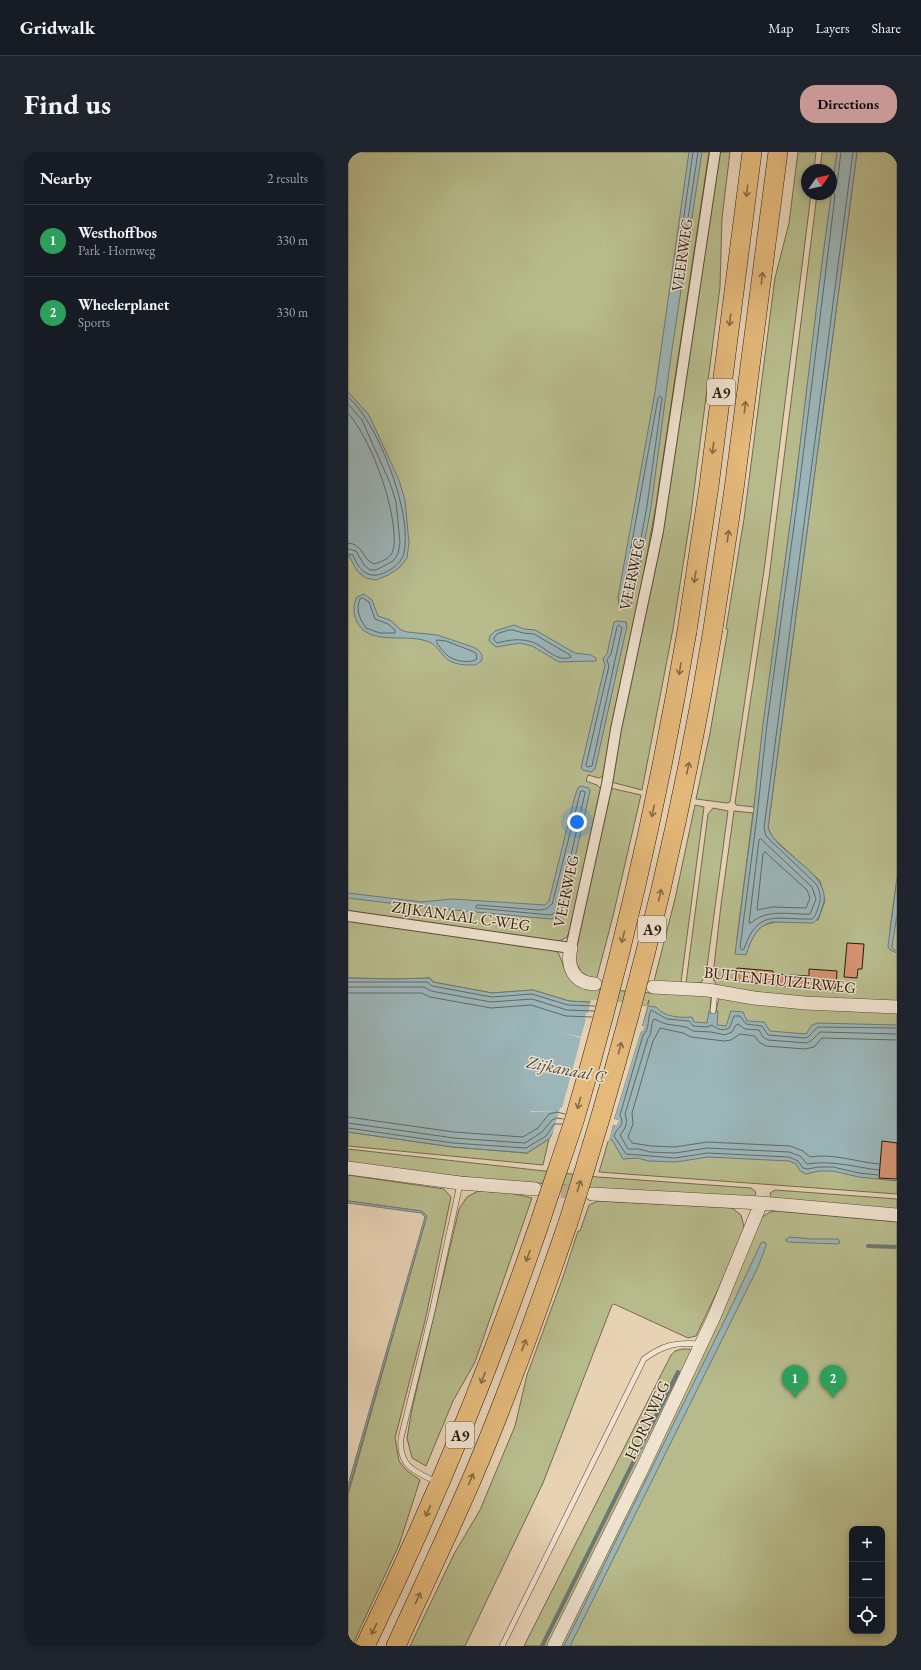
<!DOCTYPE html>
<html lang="en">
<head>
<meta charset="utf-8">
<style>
  :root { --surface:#171b24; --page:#20242c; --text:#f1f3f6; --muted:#9ea1a6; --line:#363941; --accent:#c59692 }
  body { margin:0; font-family:"EB Garamond",serif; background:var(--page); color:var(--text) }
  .controls { position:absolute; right:12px; bottom:12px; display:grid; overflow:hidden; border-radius:8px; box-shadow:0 2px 6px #0003 }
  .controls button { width:36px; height:36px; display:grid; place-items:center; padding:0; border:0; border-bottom:1px solid var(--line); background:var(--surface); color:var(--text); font:20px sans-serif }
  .compass { position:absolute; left:453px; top:12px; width:36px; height:36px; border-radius:50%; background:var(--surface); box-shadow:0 2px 6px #0003; rotate:56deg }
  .you { position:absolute; left:229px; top:670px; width:14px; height:14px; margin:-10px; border:3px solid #fff; border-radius:50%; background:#1a73e8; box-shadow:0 0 0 6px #1a73e833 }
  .badge { display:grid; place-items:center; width:26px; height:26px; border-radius:50%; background:var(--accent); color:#fff; font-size:13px; font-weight:700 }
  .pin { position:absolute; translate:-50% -33px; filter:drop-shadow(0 1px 2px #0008) }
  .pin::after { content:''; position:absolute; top:21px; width:14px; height:12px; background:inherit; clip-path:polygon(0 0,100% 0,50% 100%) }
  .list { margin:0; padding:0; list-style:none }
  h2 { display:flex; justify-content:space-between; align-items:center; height:52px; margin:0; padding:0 16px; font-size:17px }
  h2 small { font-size:13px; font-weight:400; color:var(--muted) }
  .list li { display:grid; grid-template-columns:26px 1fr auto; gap:12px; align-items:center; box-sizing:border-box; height:72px; padding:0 16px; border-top:1px solid var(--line) }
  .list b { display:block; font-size:15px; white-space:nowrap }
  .list p { margin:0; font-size:13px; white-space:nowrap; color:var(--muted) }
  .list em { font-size:13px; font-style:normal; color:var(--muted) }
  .icon { flex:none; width:22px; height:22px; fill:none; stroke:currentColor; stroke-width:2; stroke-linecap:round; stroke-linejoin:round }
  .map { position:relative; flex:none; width:549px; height:1494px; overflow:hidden; border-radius:16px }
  header { display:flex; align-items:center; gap:24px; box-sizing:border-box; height:56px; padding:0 20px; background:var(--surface); border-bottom:1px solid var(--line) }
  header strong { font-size:19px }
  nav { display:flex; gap:22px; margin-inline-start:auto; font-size:14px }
  .intro { display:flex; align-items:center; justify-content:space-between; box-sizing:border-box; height:96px; padding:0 24px }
  h1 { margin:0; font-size:28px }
  .button { padding:10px 18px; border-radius:16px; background:var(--accent); color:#111; font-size:14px; font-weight:700 }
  main { display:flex; gap:24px; padding:0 24px }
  aside { flex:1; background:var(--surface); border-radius:16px; box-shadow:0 2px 6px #0003 }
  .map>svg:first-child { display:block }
  .green { fill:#b7bb8c; stroke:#726a4c; fill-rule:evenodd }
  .water { fill:#9bb5b8; stroke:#6f7774 }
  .pier { fill:#e7d2b4 }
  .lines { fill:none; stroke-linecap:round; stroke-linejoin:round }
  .shore { stroke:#646862; stroke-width:1 }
  .stream { stroke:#6f7774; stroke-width:4 }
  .building { fill:#d59271; stroke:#2e1a0d }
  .tertiary-tunnel { stroke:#c2ad93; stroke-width:13; stroke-dasharray:13 6; stroke-linecap:butt }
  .service-casing { stroke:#5c4837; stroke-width:6 }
  .minor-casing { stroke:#5c4837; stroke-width:12 }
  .tertiary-casing { stroke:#5c4837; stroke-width:14 }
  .motorway-casing { stroke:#2e1a0d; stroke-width:20 }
  .service { stroke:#efe2ce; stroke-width:5 }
  .minor { stroke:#efe2ce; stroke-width:10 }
  .tertiary { stroke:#efe2ce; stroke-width:13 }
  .motorway { stroke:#e4b97a; stroke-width:19 }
  .motorway-bridge-casing { stroke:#2e1a0d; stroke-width:20; stroke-linecap:butt }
  .motorway-bridge { stroke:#e4b97a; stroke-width:19 }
  .oneway { stroke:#896a44 }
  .labels { text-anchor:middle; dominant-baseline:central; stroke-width:3; stroke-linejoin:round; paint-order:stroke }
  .shield { fill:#efe2ce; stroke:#685647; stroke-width:1 }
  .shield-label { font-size:15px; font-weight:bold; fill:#2e1a0d }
  .street-label { font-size:16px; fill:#2e1a0d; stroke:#efe2ce }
  .water-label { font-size:17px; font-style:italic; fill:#4f4840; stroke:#efe2ce }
</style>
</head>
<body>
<header>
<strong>Gridwalk</strong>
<nav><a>Map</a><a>Layers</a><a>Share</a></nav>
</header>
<div class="intro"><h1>Find us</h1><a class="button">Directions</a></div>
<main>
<aside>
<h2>Nearby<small>2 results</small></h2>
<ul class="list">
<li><span class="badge" style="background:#2e9e5b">1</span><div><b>Westhoffbos</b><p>Park · Hornweg</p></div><em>330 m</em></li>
<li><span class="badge" style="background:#2e9e5b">2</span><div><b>Wheelerplanet</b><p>Sports</p></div><em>330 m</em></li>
</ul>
</aside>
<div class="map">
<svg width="549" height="1494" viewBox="0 0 549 1494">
  <rect width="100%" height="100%" fill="#e7d2b4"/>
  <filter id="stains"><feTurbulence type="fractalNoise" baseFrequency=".005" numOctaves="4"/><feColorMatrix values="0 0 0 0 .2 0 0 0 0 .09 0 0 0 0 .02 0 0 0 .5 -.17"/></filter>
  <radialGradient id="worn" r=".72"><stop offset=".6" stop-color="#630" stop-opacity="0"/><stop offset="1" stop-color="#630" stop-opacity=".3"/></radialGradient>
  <!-- green -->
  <path class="green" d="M 0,0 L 361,0 L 308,353 L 285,479 L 256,624 L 251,626 L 240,623 L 238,629 L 249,633 L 253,637 L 223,776 L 219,785 L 210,790 L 0,761 Z
    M 368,0 L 382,0 L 374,66 L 372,135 L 343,362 L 325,477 L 294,638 L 263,630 Z
    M 450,0 L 468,0 L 466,18 L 459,18 L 459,42 L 463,42 L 417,411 L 382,650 L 379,651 L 348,647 L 362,581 L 380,477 L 378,477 L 396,367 L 424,149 L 427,126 L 441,71 Z
    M 474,0 L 489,0 C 474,114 461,228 446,342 C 433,447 417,551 406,655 L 388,653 L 387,651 L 421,426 L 469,42 L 483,42 L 483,18 L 472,18 Z
    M 509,0 L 549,0 L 549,726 L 542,778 L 547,775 L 549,762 L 549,852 L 480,849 L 370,835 L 366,829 L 365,823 L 373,753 L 386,659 L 405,661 L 389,787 L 398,802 C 401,794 404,783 411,777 C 422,766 454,769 470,768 L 477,749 L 472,729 L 425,686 L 420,676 Z
    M 262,636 L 293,643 L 265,764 L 248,829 L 233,820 L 226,806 Z
    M 347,653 L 356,655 L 333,830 L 332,831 L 305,833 L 327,747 Z
    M 365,656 L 380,659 L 358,822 L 353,831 L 338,831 L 360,662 Z
    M 0,768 L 209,799 C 219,816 214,828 237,836 L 303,841 L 304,839 L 336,839 L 363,845 L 362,859 L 368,859 L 371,846 L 549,859 L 549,1042 L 251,1020 L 265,973 L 269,974 L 270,968 L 266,967 L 293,878 L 295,879 L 294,874 L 301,848 L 299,854 L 221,849 L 185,838 L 144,841 L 85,830 L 82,826 L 46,827 L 0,826 Z
    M 0,980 L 105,995 L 179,1001 L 201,987 L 195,1013 L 0,994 Z
    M 0,997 L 250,1025 L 403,1036 L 407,1039 L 408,1042 L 405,1045 C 353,1042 299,1041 247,1037 C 225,1035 203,1029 180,1032 L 0,1012 Z
    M 0,1023 L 96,1037 L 103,1045 L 77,1169 L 47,1286 L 51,1309 L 58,1318 L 72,1328 L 51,1393 L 4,1494 L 0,1494 L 0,1343 L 77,1069 L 77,1062 L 73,1059 L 0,1049 Z
    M 427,1038 L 549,1047 L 549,1059 L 423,1046 L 422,1041 Z
    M 130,1039 L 162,1041 L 184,1046 L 127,1210 L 105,1249 L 78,1314 L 64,1306 L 59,1286 L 64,1257 L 111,1057 L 119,1045 Z
    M 250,1049 L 384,1056 L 393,1063 L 396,1075 L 384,1108 L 348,1184 L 340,1186 L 266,1152 L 264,1153 L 195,1331 L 117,1494 L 62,1494 L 106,1402 L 132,1358 L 167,1274 L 179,1223 L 215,1125 L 230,1079 L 232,1079 L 241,1053 Z
    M 428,1059 L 549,1070 L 549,1494 L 210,1494 L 414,1065 L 422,1060 ZM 504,1377 L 534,1377 L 534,1479 L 504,1479 Z
    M 334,1197 L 342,1197 L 343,1200 L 298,1296 L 200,1494 L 176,1494 L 323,1203 L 327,1199 Z"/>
  <!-- water -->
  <path class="water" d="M 341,0 L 354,0 L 323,204 L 303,355 L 288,436 L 283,453 L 281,455 L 271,453 L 270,445 L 307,240 Z
    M 489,0 L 509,0 L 420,676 C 430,704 488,722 474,756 C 472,762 471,767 465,771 L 424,770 C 408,774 403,788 398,803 L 387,802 L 405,664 L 415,572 L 446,343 L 473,118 Z
    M 0,240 L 21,263 L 51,328 L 57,348 L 61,391 L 59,406 L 51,416 L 40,423 L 28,428 L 18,426 L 9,419 L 0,402 Z
    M 16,442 L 24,448 L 30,464 L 42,468 L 53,478 L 59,480 L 89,483 L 125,495 C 130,497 137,503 133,509 C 130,513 126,513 122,513 C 89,513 97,494 78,489 C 56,481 20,495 8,468 C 5,460 5,453 9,445 Z
    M 269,469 L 278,470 L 279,474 L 247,617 L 243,620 L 235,618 L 233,616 L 257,513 L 255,506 L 259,502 L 266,470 Z
    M 166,473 L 176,477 L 187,478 L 227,501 L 243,503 L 248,506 L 248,509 L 211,510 L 184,494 L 172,491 L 148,495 L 141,489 L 142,484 L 147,479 Z
    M 233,634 L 241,636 L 242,639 L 218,745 L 213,759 L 208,766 L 203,767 L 74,755 L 0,746 L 0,741 L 74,750 L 104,747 L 197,753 L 201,749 L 227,644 L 230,636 Z
    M 549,726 L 549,762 L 544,795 L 545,797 L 549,799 L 549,801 L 542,798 L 540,794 Z
    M 0,826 L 46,827 L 82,826 L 85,830 L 144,841 L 185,838 L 221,849 L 272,852 L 209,975 L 201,987 L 179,1001 L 105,995 L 0,980 Z
    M 300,854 L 308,855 C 316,865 332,866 344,865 L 346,870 L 359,871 L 361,859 L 370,859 L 369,873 L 378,874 L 383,859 L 395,860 L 399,869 L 416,870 L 422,879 L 458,882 L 464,873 L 470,871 L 549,873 L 549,1029 L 511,1025 L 485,1019 L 471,1019 L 458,1022 L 452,1019 L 448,1012 L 441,1009 L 360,1005 L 328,1010 L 300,1009 L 290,1006 L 275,1007 L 264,988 L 261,987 L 265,973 L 269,974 L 270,968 L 266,967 L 293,878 L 295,879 L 294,874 Z
    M 0,1049 L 73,1059 L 79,1064 L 0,1339 L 0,1333 L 77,1065 L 73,1061 L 0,1051 Z
    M 442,1085 L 463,1087 L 490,1087 L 492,1091 L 490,1092 L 440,1090 L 437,1088 Z
    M 416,1090 L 418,1091 L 418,1094 L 410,1115 L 222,1494 L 216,1494 L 385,1151 L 413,1091 Z"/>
  <!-- pier -->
  <path class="pier" d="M 243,848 L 272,850 L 298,854 L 300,852 L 294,874 L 296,874 L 295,879 L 293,879 L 266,967 L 271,968 L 269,974 L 265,973 L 261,989 L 210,977 L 203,987 L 211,959 L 183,960 L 181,963 L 183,959 L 211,959 L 212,956 L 214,956 L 233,886 L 212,880 L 233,885 L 238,867 L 237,867 L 238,861 L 240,861 Z"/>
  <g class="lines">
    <!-- shore -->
    <path class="shore" d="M 345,0 L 332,92 L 334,94 L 336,93 L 350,0
      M 493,0 L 489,32 L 484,37 L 487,44 L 450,344 L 419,572 L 409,664 L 393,788 L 392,796 L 394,798 L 396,797 C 410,756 428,768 464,767 C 467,765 467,763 469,759 C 473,748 474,743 468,732 L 423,689 L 418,684 L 416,676 L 505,0
      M 312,244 L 314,246 L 299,354 L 284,435 L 280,449 L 278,450 L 275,449 L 274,445 L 310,246 Z
      M 0,245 C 29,269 61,354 57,392 C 57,396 56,401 55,404 C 51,415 31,427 20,422 C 12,419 8,410 5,403 L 0,402
      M 0,252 L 14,268 L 42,331 L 48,350 L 52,390 L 50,402 L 45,409 L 28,418 L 22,418 L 16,413 L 8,399 L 0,397
      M 0,261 C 23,288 43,344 46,380 C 46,386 47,395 44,401 C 41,407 33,410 26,412 C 14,408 16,392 0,391
      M 15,446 L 21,450 L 27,467 L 40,472 L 47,478 L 47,481 L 32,481 L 18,476 C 12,467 7,458 12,447 Z
      M 271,473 L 274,476 L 244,614 L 239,615 L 238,613 L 261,514 L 259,508 L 263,502 L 269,475 Z
      M 161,478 L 165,478 L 175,481 L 186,482 L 222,503 L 223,505 C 208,511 197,494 184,490 C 171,486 161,488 149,491 L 146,488 L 146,486 L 149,482 Z
      M 89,488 L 98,489 L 124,499 L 128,501 L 129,507 C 122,512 105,509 99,503 C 95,500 92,495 89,491 Z
      M 233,639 L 236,639 L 237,641 L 234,654 L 214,744 C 212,751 210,761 202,763 L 128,756 L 128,754 L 130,753 L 191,758 L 198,757 L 204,752 Z
      M 413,687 L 464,735 L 468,747 L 462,762 C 441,763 420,756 403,771 L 401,771 L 411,688 Z
      M 417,700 L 459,738 L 462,746 L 458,756 L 424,755 L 409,758 L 415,702 Z
      M 0,830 L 79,830 L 84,834 L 144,845 L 184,842 L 220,853 L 247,854
      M 0,835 L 76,835 L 83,839 L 143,850 L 184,847 L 219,858 L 246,859
      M 0,841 L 74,841 L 82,845 L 143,856 L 183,853 L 218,864 L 244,865
      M 0,965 L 106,980 L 175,985 L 190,976 L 201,962 L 209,960 L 217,962
      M 0,971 L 106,986 L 177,991 L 194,980 L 204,968 L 209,966 L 215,967
      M 0,976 L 105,991 L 178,996 L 198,984 L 206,972 L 214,972
      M 531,1012 C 508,1010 485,1001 462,1005 L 455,999 L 442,994 L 359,990 L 327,995 L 303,994 L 284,991 L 280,985 L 285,972 L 284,961 L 305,889 L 312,876 L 335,881 L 343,885 L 376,889 L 383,888 L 392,882 L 407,884 L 411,890 L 418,894 L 457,897 L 466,895 L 474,886 L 549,888
      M 531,1018 C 506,1015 484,1008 459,1012 L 452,1004 L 441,1000 L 359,996 L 327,1001 L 302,1000 L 291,997 L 280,997 L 272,983 C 278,976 280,971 277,962 L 300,886 C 305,880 302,873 306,867 L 318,872 L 338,875 L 345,879 L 363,880 L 377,883 L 384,880 L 388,873 L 390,872 L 397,877 L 411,878 L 415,885 L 420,888 L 459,891 L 464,888 L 472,880 L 549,882
      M 530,1023 L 511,1021 L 485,1015 L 471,1015 L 459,1017 L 455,1016 L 450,1009 L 441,1005 L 359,1001 L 327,1006 L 278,1002 L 266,984 C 269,974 278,975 272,963 L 295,883 C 302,877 299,867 303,858 L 319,867 L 341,869 L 345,874 L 359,875 L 364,873 C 368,877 377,880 382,875 L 386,864 L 392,864 L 398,872 L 414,874 L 420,883 L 457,886 C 463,885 465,877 471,875 L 549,876"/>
    <!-- stream -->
    <path class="stream" d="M 520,1094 L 549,1095
      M 194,1494 L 330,1220"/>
  </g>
  <!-- building -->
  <path class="building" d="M 499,791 L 516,792 L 514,817 L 510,817 L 509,826 L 496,825 Z
    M 389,816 L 425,819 L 425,822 L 461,824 L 461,817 L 489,819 L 488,836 L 476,835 L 475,838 L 387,829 Z
    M 534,989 L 549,991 L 549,1027 L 531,1026 Z"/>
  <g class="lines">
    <!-- tertiary-tunnel -->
    <path class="tertiary-tunnel" d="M 194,1038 L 237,1041"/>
    <!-- service casing -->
    <g class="service-casing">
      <path id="service" d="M 365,859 L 367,840
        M 89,1330 C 67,1320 50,1314 53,1286 L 84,1160 L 112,1032
        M 154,1494 L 296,1207 C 315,1193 328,1190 352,1192"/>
    </g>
    <!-- minor casing -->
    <g class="minor-casing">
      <path id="minor" d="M 0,764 L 223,796 L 259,632 L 268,577 L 310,379 L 367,0"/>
    </g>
    <!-- tertiary casing -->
    <g class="tertiary-casing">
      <path id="tertiary" d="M 223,796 C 218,815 226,831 247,832
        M 305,835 L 360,838 L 406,846 L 457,851 L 549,855
        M 0,1016 L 112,1031 L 187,1037
        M 244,1042 L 413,1051 L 549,1063
        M 206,1494 L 294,1317 L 366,1165 L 413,1051"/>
    </g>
    <!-- motorway casing -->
    <g class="motorway-casing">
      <path id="motorway" d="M 365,477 L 386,337 L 430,0
        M 339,479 L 361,334 L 404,0
        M 17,1494 C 85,1355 143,1213 193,1067
        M 48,1494 C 73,1439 99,1384 123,1329 C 159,1245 190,1158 220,1071"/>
    </g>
    <!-- service -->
    <use href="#service" class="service"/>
    <!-- minor -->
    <use href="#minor" class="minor"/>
    <!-- tertiary -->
    <use href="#tertiary" class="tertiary"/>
    <!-- motorway -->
    <use href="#motorway" class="motorway"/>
    <!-- motorway-bridge casing -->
    <g class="motorway-bridge-casing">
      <path id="motorway-bridge" d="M 193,1067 C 204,1033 216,1000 227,966 C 274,806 311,643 339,479
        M 220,1071 C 282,877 332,679 365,477"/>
    </g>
    <!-- motorway-bridge -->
    <use href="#motorway-bridge" class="motorway-bridge"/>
  </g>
  <!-- one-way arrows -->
  <defs><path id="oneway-shaft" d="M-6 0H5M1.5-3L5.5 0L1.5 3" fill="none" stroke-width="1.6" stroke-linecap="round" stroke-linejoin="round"/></defs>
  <g class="oneway">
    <use href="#oneway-shaft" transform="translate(399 39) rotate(97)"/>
    <use href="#oneway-shaft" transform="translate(414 126) rotate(-83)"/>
    <use href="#oneway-shaft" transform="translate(382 168) rotate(97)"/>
    <use href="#oneway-shaft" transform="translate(397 255) rotate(-83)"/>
    <use href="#oneway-shaft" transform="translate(365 296) rotate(97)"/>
    <use href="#oneway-shaft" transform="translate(380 384) rotate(-82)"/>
    <use href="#oneway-shaft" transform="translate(347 425) rotate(99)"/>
    <use href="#oneway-shaft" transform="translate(332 517) rotate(99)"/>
    <use href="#oneway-shaft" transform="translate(340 616) rotate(-78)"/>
    <use href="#oneway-shaft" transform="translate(305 659) rotate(102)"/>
    <use href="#oneway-shaft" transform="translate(312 743) rotate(-77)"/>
    <use href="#oneway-shaft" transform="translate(275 785) rotate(105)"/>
    <use href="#oneway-shaft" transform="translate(272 896) rotate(-74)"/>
    <use href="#oneway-shaft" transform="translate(231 951) rotate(106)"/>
    <use href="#oneway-shaft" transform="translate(231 1034) rotate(-73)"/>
    <use href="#oneway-shaft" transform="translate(180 1104) rotate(109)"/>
    <use href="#oneway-shaft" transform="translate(176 1193) rotate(-69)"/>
    <use href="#oneway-shaft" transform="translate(135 1226) rotate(111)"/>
    <use href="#oneway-shaft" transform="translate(123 1327) rotate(-67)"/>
    <use href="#oneway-shaft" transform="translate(80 1359) rotate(113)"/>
    <use href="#oneway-shaft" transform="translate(70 1446) rotate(-65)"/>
    <use href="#oneway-shaft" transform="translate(26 1477) rotate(116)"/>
  </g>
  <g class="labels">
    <!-- shield labels -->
    <g class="shield">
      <rect x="359" y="227" width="28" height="26" rx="3"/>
      <rect x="290" y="764" width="28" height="26" rx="3"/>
      <rect x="98" y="1270" width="28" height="26" rx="3"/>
    </g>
    <g class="shield-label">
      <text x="373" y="240">A9</text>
      <text x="304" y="777">A9</text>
      <text x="112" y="1283">A9</text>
    </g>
    <!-- street labels -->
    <g class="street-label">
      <text transform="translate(334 103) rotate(-82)">VEERWEG</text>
      <text transform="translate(284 422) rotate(-78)">VEERWEG</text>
      <text transform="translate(218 739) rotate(-78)">VEERWEG</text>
      <text transform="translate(113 764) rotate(8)">ZIJKANAAL C-WEG</text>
      <text transform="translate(432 828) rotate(6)">BUITENHUIZERWEG</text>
      <text transform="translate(299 1268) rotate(-65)">HORNWEG</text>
    </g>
    <!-- water labels -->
    <g class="water-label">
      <text transform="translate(218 917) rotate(11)">Zijkanaal C</text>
    </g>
  </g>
  <rect width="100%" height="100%" filter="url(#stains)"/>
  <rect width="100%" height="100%" fill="url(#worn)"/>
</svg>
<div class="controls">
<button>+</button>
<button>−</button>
<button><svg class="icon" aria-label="locate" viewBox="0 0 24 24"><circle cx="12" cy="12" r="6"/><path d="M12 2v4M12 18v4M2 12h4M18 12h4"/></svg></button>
</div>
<svg class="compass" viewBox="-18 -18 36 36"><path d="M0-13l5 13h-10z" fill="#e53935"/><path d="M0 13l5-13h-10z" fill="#9ea1a6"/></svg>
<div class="you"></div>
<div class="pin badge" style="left:447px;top:1246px;background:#2e9e5b">1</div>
<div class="pin badge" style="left:485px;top:1246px;background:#2e9e5b">2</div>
</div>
</main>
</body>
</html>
